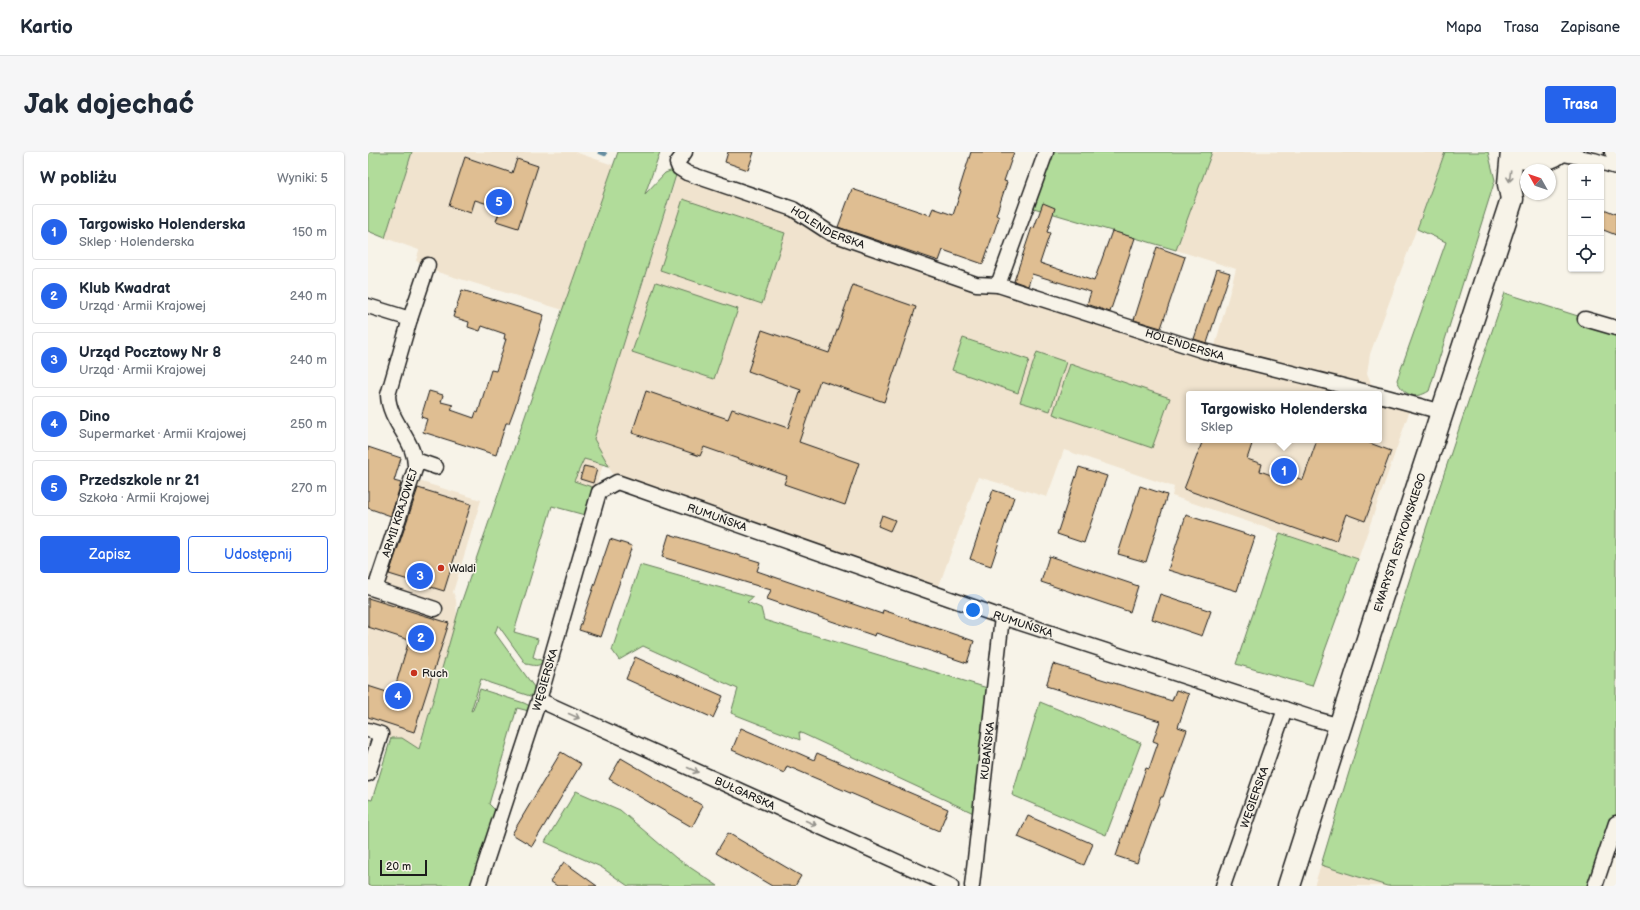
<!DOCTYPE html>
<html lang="pl">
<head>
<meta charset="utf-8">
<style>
  :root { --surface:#fff; --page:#f6f6f7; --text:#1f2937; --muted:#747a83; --line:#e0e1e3; --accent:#2563eb }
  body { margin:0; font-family:"Balsamiq Sans",sans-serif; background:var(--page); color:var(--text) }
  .controls { position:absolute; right:12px; top:12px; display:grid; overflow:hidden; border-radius:4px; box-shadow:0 1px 3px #0004 }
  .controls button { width:36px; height:36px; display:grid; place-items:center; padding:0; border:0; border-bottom:1px solid var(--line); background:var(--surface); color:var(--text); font:20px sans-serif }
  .compass { position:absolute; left:1152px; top:12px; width:36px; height:36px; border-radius:50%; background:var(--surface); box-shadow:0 1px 3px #0004; rotate:310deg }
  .scale { position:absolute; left:12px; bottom:10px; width:47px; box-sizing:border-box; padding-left:4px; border:2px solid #1c1c1c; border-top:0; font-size:11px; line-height:14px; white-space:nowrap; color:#1c1c1c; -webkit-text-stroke:3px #f7f3e8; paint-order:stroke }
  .you { position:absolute; left:605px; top:458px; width:14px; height:14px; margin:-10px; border:3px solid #fff; border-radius:50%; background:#1a73e8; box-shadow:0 0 0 6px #1a73e833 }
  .badge { display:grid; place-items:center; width:26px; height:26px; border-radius:50%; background:var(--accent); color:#fff; font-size:13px; font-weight:700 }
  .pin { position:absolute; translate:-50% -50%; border:2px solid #fff; box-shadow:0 1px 4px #0006 }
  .popup { position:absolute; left:818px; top:239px; width:196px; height:52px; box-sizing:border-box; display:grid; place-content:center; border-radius:4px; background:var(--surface); filter:drop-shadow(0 1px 3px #0005); font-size:13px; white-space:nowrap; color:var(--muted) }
  .popup b { font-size:15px; color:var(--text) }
  .popup::after { content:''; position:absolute; left:50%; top:100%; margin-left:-8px; border:8px solid transparent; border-top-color:var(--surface) }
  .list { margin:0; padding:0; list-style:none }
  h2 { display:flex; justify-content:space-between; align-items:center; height:52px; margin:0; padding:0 16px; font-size:17px }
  h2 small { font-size:13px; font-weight:400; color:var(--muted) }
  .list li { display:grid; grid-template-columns:26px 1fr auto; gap:12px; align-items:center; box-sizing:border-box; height:56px; margin:0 8px 8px; padding:0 8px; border:1px solid var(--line); border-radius:4px }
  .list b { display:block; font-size:15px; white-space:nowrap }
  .list p { margin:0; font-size:13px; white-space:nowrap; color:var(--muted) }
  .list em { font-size:13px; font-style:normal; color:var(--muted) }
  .actions { display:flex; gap:8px; padding:12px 16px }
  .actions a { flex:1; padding:9px 0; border:1px solid var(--accent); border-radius:4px; text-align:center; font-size:14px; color:var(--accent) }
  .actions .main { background:var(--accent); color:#fff }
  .icon { flex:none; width:22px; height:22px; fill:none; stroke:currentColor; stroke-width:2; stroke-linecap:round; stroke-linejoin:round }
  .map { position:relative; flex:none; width:1248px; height:734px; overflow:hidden; border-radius:4px }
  header { display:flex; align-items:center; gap:24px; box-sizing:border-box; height:56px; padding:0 20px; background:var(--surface); border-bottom:1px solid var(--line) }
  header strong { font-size:19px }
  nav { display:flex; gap:22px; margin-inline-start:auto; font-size:14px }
  .intro { display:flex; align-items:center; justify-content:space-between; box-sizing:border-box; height:96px; padding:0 24px }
  h1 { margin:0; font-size:28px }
  .button { padding:10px 18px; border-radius:4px; background:var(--accent); color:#fff; font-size:14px; font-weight:700 }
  main { display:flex; gap:24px; padding:0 24px }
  aside { flex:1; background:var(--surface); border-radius:4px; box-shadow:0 1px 3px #0004 }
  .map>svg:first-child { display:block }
  .built { fill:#f0e3ce }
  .green { fill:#b1dc9a; stroke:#667c5b }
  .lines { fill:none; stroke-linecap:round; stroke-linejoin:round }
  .stream { stroke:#658da0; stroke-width:4.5 }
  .building { fill:#dfbe92; stroke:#1c1c1c }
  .street-casing { stroke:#1c1c1c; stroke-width:17 }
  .primary-casing { stroke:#1c1c1c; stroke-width:25 }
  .street { stroke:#f7f3e8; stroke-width:14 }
  .primary { stroke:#f7f3e8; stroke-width:22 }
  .oneway { stroke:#94928c }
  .poi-dot { fill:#c8321e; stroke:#f7f3e8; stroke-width:1.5 }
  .labels { text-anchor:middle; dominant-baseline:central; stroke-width:3; stroke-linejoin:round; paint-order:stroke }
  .street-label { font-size:11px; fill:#1c1c1c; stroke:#f7f3e8 }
  .poi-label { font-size:11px; fill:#1c1c1c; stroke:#f7f3e8; text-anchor:start }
</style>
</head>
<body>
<header>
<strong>Kartio</strong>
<nav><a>Mapa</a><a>Trasa</a><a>Zapisane</a></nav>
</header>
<div class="intro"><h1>Jak dojechać</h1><a class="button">Trasa</a></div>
<main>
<aside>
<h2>W pobliżu<small>Wyniki: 5</small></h2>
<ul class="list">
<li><span class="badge">1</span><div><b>Targowisko Holenderska</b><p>Sklep · Holenderska</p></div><em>150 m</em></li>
<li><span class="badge">2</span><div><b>Klub Kwadrat</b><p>Urząd · Armii Krajowej</p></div><em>240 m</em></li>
<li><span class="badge">3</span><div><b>Urząd Pocztowy Nr 8</b><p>Urząd · Armii Krajowej</p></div><em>240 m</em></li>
<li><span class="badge">4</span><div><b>Dino</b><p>Supermarket · Armii Krajowej</p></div><em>250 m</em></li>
<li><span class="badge">5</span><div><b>Przedszkole nr 21</b><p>Szkoła · Armii Krajowej</p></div><em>270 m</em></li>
</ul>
<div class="actions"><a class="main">Zapisz</a><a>Udostępnij</a></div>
</aside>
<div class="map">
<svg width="1248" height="734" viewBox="0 0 1248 734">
  <rect width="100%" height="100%" fill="#f7f3e8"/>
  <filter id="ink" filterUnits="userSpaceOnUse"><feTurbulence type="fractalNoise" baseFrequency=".025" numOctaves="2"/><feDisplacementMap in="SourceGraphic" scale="8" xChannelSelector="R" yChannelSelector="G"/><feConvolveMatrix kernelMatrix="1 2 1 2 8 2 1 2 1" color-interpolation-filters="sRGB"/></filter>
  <g filter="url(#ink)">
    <!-- built -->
    <path class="built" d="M 44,0 L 207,0 L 245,13 L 202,160 L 66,119 L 67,115 L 48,109 L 51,98 L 17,86 Z
      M 844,0 L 1077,0 L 1002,202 L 999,221 L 1007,242 L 821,242 L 821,288 L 1011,288 L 1011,243 L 1044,252 L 990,407 L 804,344 L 806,335 L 696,298 L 679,345 L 610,325 L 568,442 L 249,330 L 226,287 L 311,16 L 425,57 L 462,81 L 845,201 L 868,117 L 808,98 Z
      M 216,307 L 235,313 L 227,336 L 206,329 Z
      M 44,327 L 113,348 L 85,440 L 88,448 L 89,465 L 50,597 L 0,578 L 0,435 Z
      M 953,713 L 1019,734 L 946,734 Z"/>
    <!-- green -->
    <path class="green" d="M 0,0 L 44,0 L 17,86 L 0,79 Z
      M 250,0 L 292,0 L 277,42 L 297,21 L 305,18 L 308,23 L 226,287 L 241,314 L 216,307 L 206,329 L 227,336 L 224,365 L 184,354 L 146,480 L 170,487 L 165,505 L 175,509 C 171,516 165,513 158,512 L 130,473 L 127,481 L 166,535 L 165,545 L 122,531 L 113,527 L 103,559 L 105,558 L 112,537 L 156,551 L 162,554 L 161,559 L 149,556 L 121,652 L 129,660 L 110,734 L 0,734 L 0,647 L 4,648 L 23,586 L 34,586 L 51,597 L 91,457 L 163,247 Z
      M 678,0 L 844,0 L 808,98 L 659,54 Z
      M 1077,0 L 1120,0 L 1127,28 L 1061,239 C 1047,248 1035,243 1029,228 L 1078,90 L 1049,77 Z
      M 315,47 L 417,81 L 394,152 L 292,118 Z
      M 288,130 L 370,157 L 346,227 L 264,200 Z
      M 1137,141 L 1248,176 L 1248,671 L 1227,734 L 1019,734 L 953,713 C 1010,521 1072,330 1137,141 Z
      M 595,186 L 661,208 L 650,241 L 584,218 Z
      M 669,200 L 698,210 L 682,259 L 652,250 Z
      M 702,212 L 802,246 L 784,296 L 685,262 Z
      M 912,381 L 990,407 L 944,534 L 868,512 Z
      M 272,413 L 385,445 L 379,450 L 393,456 L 396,468 L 626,538 L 612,664 L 431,580 L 432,588 L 363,561 L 370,537 L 275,494 L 251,508 L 244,498 Z
      M 672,550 L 773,591 L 738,683 L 644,643 Z
      M 208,639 L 252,658 L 308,706 L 350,734 L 260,734 L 233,715 L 177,690 Z"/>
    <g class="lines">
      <!-- stream -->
      <path class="stream" d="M 232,0 L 237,2"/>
    </g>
    <!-- building -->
    <path class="building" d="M 360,0 L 386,0 L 380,18 L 357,10 Z
      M 603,0 L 646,0 L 636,29 L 639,30 L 628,63 L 631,65 L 615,112 L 575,98 L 571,109 L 470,75 L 484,37 L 562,63 L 565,56 L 585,63 L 593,39 L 591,38 Z
      M 97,5 L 144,21 L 149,7 L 170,14 L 150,76 L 128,69 L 133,56 L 107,48 L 103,61 L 81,54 Z
      M 675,51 L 687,56 L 679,80 L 682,81 L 672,111 L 726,129 L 744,79 L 767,86 L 742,160 L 719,152 L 723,140 L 664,122 L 660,134 L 646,129 L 664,75 L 666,76 Z
      M 1236,57 L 1248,62 L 1248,83 L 1233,77 L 1233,65 Z
      M 789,95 L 817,105 L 793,176 L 766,168 Z
      M 849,117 L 862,121 L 839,191 L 826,187 Z
      M 485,133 L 548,155 L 516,250 L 452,228 L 431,290 L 491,311 L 477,353 L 416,332 L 419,324 L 336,295 L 332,304 L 264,281 L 278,239 L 360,267 L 364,257 L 420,276 L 433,238 L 380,219 L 394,178 L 461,201 Z
      M 94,138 L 176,163 L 147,255 L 141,271 L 138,271 L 128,303 L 55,280 L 59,267 L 53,265 L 61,239 L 75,243 L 73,250 L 85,253 L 83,258 L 106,266 L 108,260 L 110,261 L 123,218 L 128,219 L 138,187 L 136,187 L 137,182 L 114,174 L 112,179 L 100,175 L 101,170 L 85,165 Z
      M 835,288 L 875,288 L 884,292 L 879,307 L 894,312 L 892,319 L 917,328 L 919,322 L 935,328 L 949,288 L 1000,288 L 999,290 L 1023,299 L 997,369 L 978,362 L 968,389 L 954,384 L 954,386 L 816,337 Z
      M 0,295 L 33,306 L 26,329 L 33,331 L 23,364 L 0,356 Z
      M 216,314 L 229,317 L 225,331 L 212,327 Z
      M 711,315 L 739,324 L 716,391 L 689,382 Z
      M 772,334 L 799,343 L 778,410 L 750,402 Z
      M 50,336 L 103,352 L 76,439 L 21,422 Z
      M 625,338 L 646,345 L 623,414 L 602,407 Z
      M 514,363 L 527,368 L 522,379 L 510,374 Z
      M 818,363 L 887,385 L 869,439 L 800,418 Z
      M 301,382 L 392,410 L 389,419 L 514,462 L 515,458 L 606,489 L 599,511 L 508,481 L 507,484 L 399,447 L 403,438 L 294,405 Z
      M 242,387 L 264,394 L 233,485 L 211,478 Z
      M 681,404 L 770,434 L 762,460 L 673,430 Z
      M 792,442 L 843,459 L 834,484 L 784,467 Z
      M 0,446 L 81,471 L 46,580 L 0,565 L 0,534 L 25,542 L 41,488 L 0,475 Z
      M 267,505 L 355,544 L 345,566 L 258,527 Z
      M 685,512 L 804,549 L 808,538 L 821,542 L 810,575 L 819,578 L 795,645 L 793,645 L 769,711 L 748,704 L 778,616 L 781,617 L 790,591 L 785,589 L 792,569 L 678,534 Z
      M 373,576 L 446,608 L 449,601 L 580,657 L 571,679 L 419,614 L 416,621 L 364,598 Z
      M 193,600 L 213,612 L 164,694 L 144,682 Z
      M 253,606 L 335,654 L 324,675 L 241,627 Z
      M 660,664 L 725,692 L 716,713 L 650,685 Z
      M 360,681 L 433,724 L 427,734 L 404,734 L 348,701 Z
      M 196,710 L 229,734 L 189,734 L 182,729 Z"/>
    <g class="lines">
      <!-- street casing -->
      <g class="street-casing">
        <g id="street">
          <path id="s1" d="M 317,0 L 309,11 L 311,16 L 319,21 L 425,57 L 462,81 L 608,132 L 630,133 L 678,0"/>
          <path d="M 1244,0 L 1248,2"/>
          <path d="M 1190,1 L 1226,8 L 1248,15"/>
          <path id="s2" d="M 630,133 L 836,199 L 1007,242"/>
          <path d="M 0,154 L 42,167 L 20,243 C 21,271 49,289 47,317 L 7,437"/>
          <path d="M 42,167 L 60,113"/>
          <path d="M 1217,167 L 1248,176"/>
          <path d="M 1011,243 L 1074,260"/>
          <path d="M 48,308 L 68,315"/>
          <path d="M 0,435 L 67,457"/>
          <path id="s3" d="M 171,548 L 583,734"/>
          <path d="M 0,578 L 13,582 L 0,622"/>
          <path id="s4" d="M 110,734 L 171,548 L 231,340 L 249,330 L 634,465 L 947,567 L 973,574"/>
          <path id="s5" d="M 604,734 L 634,465"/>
          <path id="s6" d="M 855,734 L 917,557"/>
          <path d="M 1227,734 L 1248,671"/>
        </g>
      </g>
      <!-- primary casing -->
      <g class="primary-casing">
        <g id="primary">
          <path d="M 1148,0 C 1161,9 1178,10 1191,0"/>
          <path id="s7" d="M 921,734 L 1008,462 L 1144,47 L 1141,32 L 1144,0"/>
        </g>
      </g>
      <!-- street -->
      <use href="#street" class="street"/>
      <!-- primary -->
      <use href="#primary" class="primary"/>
    </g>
    <!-- one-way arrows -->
    <defs><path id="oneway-shaft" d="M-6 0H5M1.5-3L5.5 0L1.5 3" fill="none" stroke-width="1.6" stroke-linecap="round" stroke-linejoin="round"/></defs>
    <g class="oneway">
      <use href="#oneway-shaft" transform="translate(1142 24) rotate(97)"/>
      <use href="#oneway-shaft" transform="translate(206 564) rotate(24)"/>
      <use href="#oneway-shaft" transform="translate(325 618) rotate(24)"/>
      <use href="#oneway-shaft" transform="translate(443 671) rotate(24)"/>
    </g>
  </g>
  <!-- markers -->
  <g class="poi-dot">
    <circle cx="73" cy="416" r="4"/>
    <circle cx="46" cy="521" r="4"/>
  </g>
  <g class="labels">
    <!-- street labels -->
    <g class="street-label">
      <text stroke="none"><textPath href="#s1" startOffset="180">HOLENDERSKA</textPath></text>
      <text stroke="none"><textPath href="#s2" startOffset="196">HOLENDERSKA</textPath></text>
      <text transform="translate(32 361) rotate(-72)">ARMII KRAJOWEJ</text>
      <text stroke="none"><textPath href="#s4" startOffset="539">RUMUŃSKA</textPath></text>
      <text stroke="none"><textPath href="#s7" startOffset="361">EWARYSTA ESTKOWSKIEGO</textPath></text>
      <text stroke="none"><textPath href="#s4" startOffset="863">RUMUŃSKA</textPath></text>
      <text stroke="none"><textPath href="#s4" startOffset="217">WĘGIERSKA</textPath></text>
      <text stroke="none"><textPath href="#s5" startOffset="136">KUBAŃSKA</textPath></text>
      <text stroke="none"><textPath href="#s3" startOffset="226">BUŁGARSKA</textPath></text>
      <text stroke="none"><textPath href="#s6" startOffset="94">WĘGIERSKA</textPath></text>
    </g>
    <!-- poi labels -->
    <g class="poi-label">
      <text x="81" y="416">Waldi</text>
      <text x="54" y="521">Ruch</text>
    </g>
  </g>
</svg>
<div class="controls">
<button>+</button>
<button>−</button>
<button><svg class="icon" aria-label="locate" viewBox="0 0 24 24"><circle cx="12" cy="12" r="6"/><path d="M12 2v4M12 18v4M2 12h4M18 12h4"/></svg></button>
</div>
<svg class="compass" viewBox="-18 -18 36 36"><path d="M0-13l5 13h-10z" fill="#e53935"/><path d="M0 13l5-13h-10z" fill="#747a83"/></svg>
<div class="scale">20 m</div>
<div class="you"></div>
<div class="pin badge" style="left:916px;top:319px">1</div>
<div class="popup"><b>Targowisko Holenderska</b>Sklep</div>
<div class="pin badge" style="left:53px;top:486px">2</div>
<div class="pin badge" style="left:52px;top:424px">3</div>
<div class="pin badge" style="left:30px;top:544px">4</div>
<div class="pin badge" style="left:131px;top:50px">5</div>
</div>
</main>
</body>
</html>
